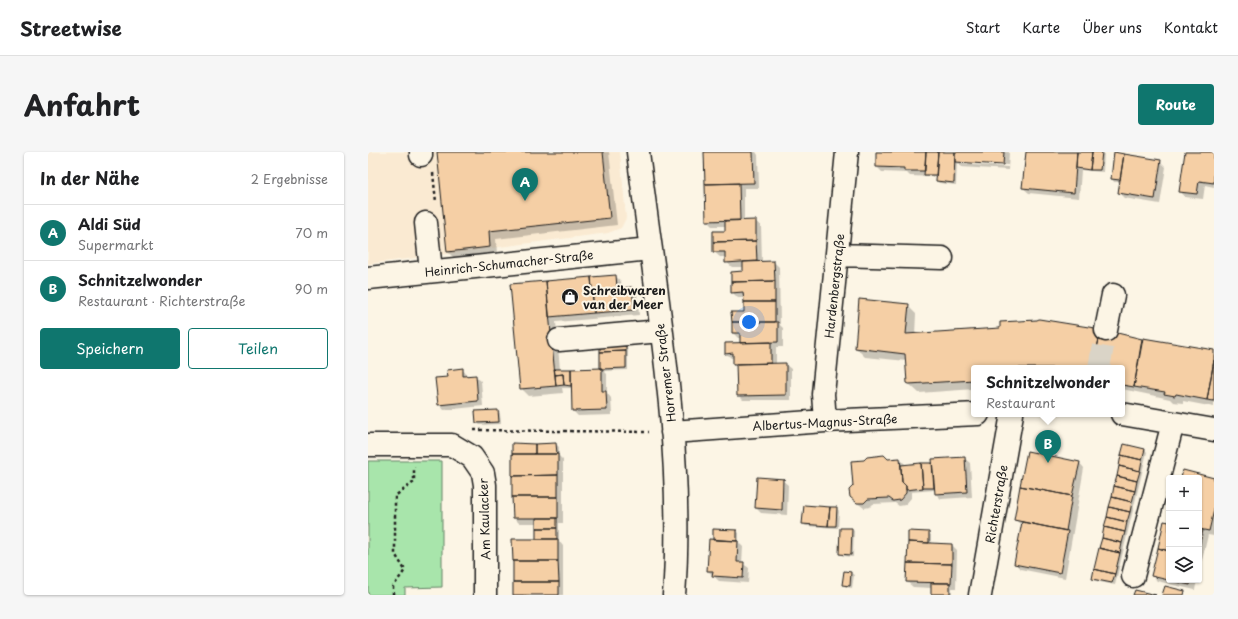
<!DOCTYPE html>
<html lang="de">
<head>
<meta charset="utf-8">
<style>
  :root { --surface:#fff; --page:#f6f6f6; --text:#202124; --muted:#757577; --line:#e0e0e0; --accent:#0f766e }
  body { margin:0; font-family:"Playpen Sans",sans-serif; background:var(--page); color:var(--text) }
  .controls { position:absolute; right:12px; bottom:12px; display:grid; overflow:hidden; border-radius:4px; box-shadow:0 1px 3px #0004 }
  .controls button { width:36px; height:36px; display:grid; place-items:center; padding:0; border:0; border-bottom:1px solid var(--line); background:var(--surface); color:var(--text); font:20px sans-serif }
  .you { position:absolute; left:381px; top:170px; width:14px; height:14px; margin:-10px; border:3px solid #fff; border-radius:50%; background:#1a73e8; box-shadow:0 0 0 6px #1a73e833 }
  .badge { display:grid; place-items:center; width:26px; height:26px; border-radius:50%; background:var(--accent); color:#fff; font-size:13px; font-weight:700 }
  .pin { position:absolute; translate:-50% -33px; filter:drop-shadow(0 1px 2px #0008) }
  .pin::after { content:''; position:absolute; top:21px; width:14px; height:12px; background:inherit; clip-path:polygon(0 0,100% 0,50% 100%) }
  .popup { position:absolute; left:603px; top:213px; width:154px; height:52px; box-sizing:border-box; display:grid; place-content:center; border-radius:4px; background:var(--surface); filter:drop-shadow(0 1px 3px #0005); font-size:13px; white-space:nowrap; color:var(--muted) }
  .popup b { font-size:15px; color:var(--text) }
  .popup::after { content:''; position:absolute; left:50%; top:100%; margin-left:-8px; border:8px solid transparent; border-top-color:var(--surface) }
  .list { margin:0; padding:0; list-style:none }
  h2 { display:flex; justify-content:space-between; align-items:center; height:52px; margin:0; padding:0 16px; font-size:17px }
  h2 small { font-size:13px; font-weight:400; color:var(--muted) }
  .list li { display:grid; grid-template-columns:26px 1fr auto; gap:12px; align-items:center; box-sizing:border-box; height:56px; padding:0 16px; border-top:1px solid var(--line) }
  .list b { display:block; font-size:15px; white-space:nowrap }
  .list p { margin:0; font-size:13px; white-space:nowrap; color:var(--muted) }
  .list em { font-size:13px; font-style:normal; color:var(--muted) }
  .actions { display:flex; gap:8px; padding:12px 16px }
  .actions a { flex:1; padding:9px 0; border:1px solid var(--accent); border-radius:4px; text-align:center; font-size:14px; color:var(--accent) }
  .actions .main { background:var(--accent); color:#fff }
  .icon { flex:none; width:22px; height:22px; fill:none; stroke:currentColor; stroke-width:2; stroke-linecap:round; stroke-linejoin:round }
  .map { position:relative; flex:none; width:846px; height:443px; overflow:hidden; border-radius:4px }
  header { display:flex; align-items:center; gap:24px; box-sizing:border-box; height:56px; padding:0 20px; background:var(--surface); border-bottom:1px solid var(--line) }
  header strong { font-size:19px }
  nav { display:flex; gap:22px; margin-inline-start:auto; font-size:14px }
  .intro { display:flex; align-items:center; justify-content:space-between; box-sizing:border-box; height:96px; padding:0 24px }
  h1 { margin:0; font-size:28px }
  .button { padding:10px 18px; border-radius:4px; background:var(--accent); color:#fff; font-size:14px; font-weight:700 }
  main { display:flex; gap:24px; padding:0 24px }
  aside { flex:1; background:var(--surface); border-radius:4px; box-shadow:0 1px 3px #0004 }
  .map>svg:first-child { display:block }
  .built { fill:#faead2 }
  .green { fill:#a8e5ab; stroke:#628064 }
  .shadow { fill:#0003; fill-rule:evenodd }
  .building { fill:#f5cfa5; stroke:#1c1c1c }
  .lines { fill:none; stroke-linecap:round; stroke-linejoin:round }
  .minor-tunnel { stroke:#dad4c7; stroke-width:22; stroke-dasharray:22 11; stroke-linecap:butt }
  .minor-casing { stroke:#1c1c1c; stroke-width:25 }
  .path { stroke:#1c1c1c; stroke-width:2.5; stroke-dasharray:3 3; stroke-linecap:butt }
  .minor { stroke:#fcf5e5; stroke-width:22 }
  .labels { text-anchor:middle; dominant-baseline:central; stroke-width:4; stroke-linejoin:round; paint-order:stroke }
  .street-label { font-size:12px; fill:#1c1c1c; stroke:#fcf5e5 }
  .poi-label { font-size:12px; font-weight:bold; fill:#1c1c1c; stroke:#fcf5e5; text-anchor:start }
</style>
</head>
<body>
<header>
<strong>Streetwise</strong>
<nav><a>Start</a><a>Karte</a><a>Über uns</a><a>Kontakt</a></nav>
</header>
<div class="intro"><h1>Anfahrt</h1><a class="button">Route</a></div>
<main>
<aside>
<h2>In der Nähe<small>2 Ergebnisse</small></h2>
<ul class="list">
<li><span class="badge">A</span><div><b>Aldi Süd</b><p>Supermarkt</p></div><em>70 m</em></li>
<li><span class="badge">B</span><div><b>Schnitzelwonder</b><p>Restaurant · Richterstraße</p></div><em>90 m</em></li>
</ul>
<div class="actions"><a class="main">Speichern</a><a>Teilen</a></div>
</aside>
<div class="map">
<svg width="846" height="443" viewBox="0 0 846 443">
  <rect width="100%" height="100%" fill="#fcf5e5"/>
  <filter id="ink" filterUnits="userSpaceOnUse"><feTurbulence type="fractalNoise" baseFrequency=".025" numOctaves="2"/><feDisplacementMap in="SourceGraphic" scale="8" xChannelSelector="R" yChannelSelector="G"/><feConvolveMatrix kernelMatrix="1 2 1 2 8 2 1 2 1" color-interpolation-filters="sRGB"/></filter>
  <g filter="url(#ink)">
    <!-- built -->
    <path class="built" d="M 0,0 L 252,0 L 258,66 L 253,76 L 240,81 L 0,112 Z"/>
    <!-- green -->
    <path class="green" d="M 0,309 L 74,309 L 74,435 L 37,436 L 37,443 L 0,443 Z"/>
    <!-- shadow -->
    <path class="shadow" d="M 70,0 L 241,0 L 249,73 L 128,87 L 129,102 L 87,107 L 80,100 Z
      M 337,0 L 388,0 L 390,3 L 391,36 L 376,36 L 376,69 L 387,69 L 393,74 L 394,110 L 406,110 L 411,115 L 412,173 L 415,176 L 415,195 L 408,195 L 408,212 L 417,212 L 423,217 L 423,248 L 375,248 L 370,243 L 369,214 L 366,211 L 366,206 L 363,206 L 358,201 L 373,192 L 373,186 L 370,186 L 365,181 L 377,161 L 376,146 L 370,146 L 364,140 L 376,120 L 376,115 L 364,115 L 358,110 L 358,105 L 352,105 L 346,100 L 346,80 L 358,80 L 358,74 L 344,74 L 339,69 Z
      M 509,0 L 575,0 L 588,2 L 588,0 L 641,0 L 640,18 L 593,15 L 589,11 L 588,33 L 571,31 L 569,29 L 569,25 L 542,24 L 539,21 L 514,20 L 509,15 ZM 592,10 L 640,13 L 640,15 L 592,12 Z
      M 659,0 L 736,0 L 735,20 L 713,18 L 711,46 L 661,41 L 655,36 Z
      M 818,0 L 846,0 L 846,35 L 837,33 L 835,47 L 817,45 L 812,39 Z
      M 792,9 L 798,15 L 792,52 L 756,46 L 751,41 L 753,30 L 746,30 L 744,27 Z
      M 247,124 L 253,129 L 254,137 L 264,136 L 269,141 L 271,163 L 188,170 L 192,218 L 234,217 L 257,195 L 260,198 L 260,218 L 236,219 L 239,222 L 239,241 L 243,246 L 244,263 L 210,264 L 205,259 L 204,236 L 194,236 L 195,241 L 161,244 L 153,236 L 143,133 Z
      M 539,153 L 548,162 L 547,182 L 732,178 L 775,188 L 846,199 L 846,255 L 815,249 L 815,251 L 805,250 L 802,247 L 754,237 L 754,216 L 606,216 L 606,237 L 551,241 L 540,231 L 539,209 L 497,205 L 488,196 Z
      M 94,217 L 100,224 L 107,224 L 113,229 L 115,254 L 76,258 L 71,252 Z
      M 130,259 L 132,261 L 133,272 L 112,273 L 109,271 Z
      M 188,292 L 191,295 L 191,304 L 195,308 L 195,371 L 191,371 L 191,389 L 195,394 L 195,443 L 146,443 L 169,388 L 169,371 L 151,371 L 146,366 ZM 188,371 L 190,371 L 190,392 L 188,392 Z
      M 777,297 L 779,300 L 747,433 L 728,429 L 725,426 Z
      M 596,306 L 602,311 L 604,345 L 573,347 L 568,342 L 567,338 L 543,340 L 543,346 L 537,353 L 531,354 L 527,351 L 505,352 L 502,355 L 496,356 L 488,350 L 519,308 L 532,307 L 538,313 L 564,312 L 566,313 Z
      M 711,310 L 716,316 L 697,426 L 652,417 L 647,411 L 655,374 L 647,368 Z
      M 816,319 L 846,327 L 846,384 L 840,383 L 831,421 L 831,326 L 814,326 Z
      M 414,328 L 420,333 L 419,363 L 393,361 L 388,356 Z
      M 469,356 L 471,359 L 470,376 L 438,374 L 435,372 Z
      M 801,371 L 801,428 L 829,428 L 827,438 L 789,429 L 784,423 Z
      M 484,377 L 486,379 L 485,405 L 475,404 L 472,402 Z
      M 369,379 L 371,381 L 371,391 L 375,395 L 374,411 L 381,416 L 380,431 L 351,429 L 340,419 L 346,389 Z
      M 561,381 L 563,383 L 563,392 L 584,393 L 589,398 L 588,436 L 584,436 L 584,443 L 566,443 L 564,436 L 545,435 L 539,430 Z
      M 477,420 L 483,421 L 486,423 L 484,436 L 478,435 L 475,432 Z"/>
    <!-- building -->
    <path class="building" d="M 69,0 L 235,0 L 242,66 L 121,79 L 122,95 L 79,100 Z
      M 336,0 L 385,0 L 386,31 L 337,32 Z
      M 508,0 L 558,0 L 557,19 L 536,19 L 536,16 L 508,15 Z
      M 558,0 L 570,0 L 568,23 L 556,23 Z
      M 570,0 L 587,0 L 586,31 L 568,29 Z
      M 587,0 L 636,0 L 635,13 L 587,10 Z
      M 658,0 L 709,0 L 706,41 L 654,36 Z
      M 709,0 L 724,0 L 722,18 L 708,16 Z
      M 724,0 L 734,0 L 732,18 L 722,18 Z
      M 746,0 L 756,2 L 752,28 L 743,27 Z
      M 817,0 L 846,0 L 846,31 L 831,29 L 829,42 L 811,40 Z
      M 756,2 L 793,8 L 787,47 L 750,41 Z
      M 371,31 L 372,68 L 338,69 L 337,32 Z
      M 388,68 L 388,89 L 345,90 L 345,79 L 357,79 L 357,69 Z
      M 388,89 L 389,109 L 357,111 L 357,100 L 345,100 L 345,90 Z
      M 406,109 L 407,129 L 363,130 L 363,120 L 375,119 L 375,110 Z
      M 248,123 L 249,136 L 264,135 L 266,158 L 226,161 L 223,125 Z
      M 223,125 L 226,161 L 181,165 L 178,129 Z
      M 178,129 L 188,234 L 152,237 L 142,132 Z
      M 407,129 L 407,150 L 376,150 L 375,140 L 363,141 L 363,130 Z
      M 491,147 L 541,152 L 538,182 L 632,176 L 632,170 L 669,168 L 671,167 L 733,177 L 725,216 L 606,216 L 606,228 L 541,232 L 539,231 L 537,202 L 487,196 Z
      M 376,150 L 407,150 L 407,170 L 364,170 L 363,160 L 376,160 Z
      M 364,170 L 410,170 L 410,190 L 372,191 L 372,181 L 364,181 Z
      M 733,177 L 774,187 L 766,235 L 754,233 L 754,216 L 725,216 Z
      M 775,186 L 846,198 L 846,208 L 839,248 L 808,242 L 807,244 L 796,242 L 797,240 L 766,235 Z
      M 403,190 L 403,211 L 365,212 L 365,201 L 357,202 L 357,191 Z
      M 258,194 L 258,199 L 232,200 L 232,195 Z
      M 258,199 L 258,216 L 234,217 L 232,216 L 232,200 Z
      M 846,208 L 846,249 L 839,248 Z
      M 418,211 L 418,243 L 369,244 L 368,212 Z
      M 95,216 L 95,224 L 108,223 L 110,249 L 70,253 L 67,226 L 80,225 L 79,218 Z
      M 234,216 L 234,239 L 238,239 L 239,258 L 204,259 L 203,217 Z
      M 186,217 L 203,217 L 203,234 L 196,233 L 195,222 L 187,223 Z
      M 195,222 L 196,233 L 188,234 L 187,223 Z
      M 130,258 L 131,270 L 108,271 L 107,259 Z
      M 144,291 L 167,292 L 167,302 L 144,302 Z
      M 188,291 L 189,302 L 167,302 L 167,292 Z
      M 756,292 L 777,297 L 774,308 L 753,303 Z
      M 659,299 L 712,310 L 704,344 L 652,334 Z
      M 144,302 L 190,302 L 190,323 L 144,324 Z
      M 516,303 L 520,307 L 532,306 L 534,330 L 538,334 L 538,341 L 532,348 L 525,349 L 521,346 L 500,347 L 496,351 L 489,351 L 482,345 L 481,338 L 485,334 L 483,309 L 496,308 L 499,305 Z
      M 753,303 L 774,308 L 772,319 L 751,314 Z
      M 597,305 L 599,340 L 567,342 L 564,307 Z
      M 553,311 L 555,336 L 538,338 L 538,334 L 534,330 L 533,313 Z
      M 553,311 L 564,311 L 566,336 L 555,336 Z
      M 751,314 L 772,319 L 769,329 L 749,324 Z
      M 815,318 L 846,326 L 846,358 L 841,379 L 831,377 L 831,326 L 813,326 Z
      M 190,323 L 190,345 L 144,345 L 144,324 Z
      M 749,324 L 769,329 L 767,339 L 746,334 Z
      M 389,325 L 417,327 L 415,327 L 414,358 L 387,356 Z
      M 652,334 L 704,344 L 698,379 L 646,368 Z
      M 746,334 L 767,339 L 764,350 L 744,345 Z
      M 144,345 L 190,345 L 190,366 L 145,366 Z
      M 744,345 L 764,350 L 762,360 L 741,355 Z
      M 436,353 L 462,355 L 460,374 L 434,372 Z
      M 462,355 L 469,355 L 468,374 L 460,374 Z
      M 741,355 L 762,360 L 759,370 L 739,365 Z
      M 739,365 L 759,370 L 757,380 L 736,375 Z
      M 168,366 L 189,366 L 189,376 L 168,376 Z
      M 796,369 L 801,370 L 801,399 L 790,396 Z
      M 654,370 L 700,379 L 692,421 L 646,412 Z
      M 736,375 L 757,380 L 754,391 L 734,386 Z
      M 168,376 L 189,376 L 189,387 L 168,387 Z
      M 472,376 L 484,376 L 483,403 L 471,402 Z
      M 345,377 L 369,378 L 369,389 L 345,388 Z
      M 831,377 L 835,378 L 831,395 Z
      M 540,379 L 561,380 L 561,391 L 540,390 Z
      M 734,386 L 754,391 L 752,401 L 731,396 Z
      M 144,387 L 190,387 L 190,409 L 145,409 Z
      M 341,387 L 370,389 L 369,410 L 376,410 L 375,426 L 344,424 L 345,419 L 339,419 Z
      M 540,390 L 584,392 L 584,412 L 539,411 Z
      M 731,396 L 752,401 L 747,422 L 726,417 Z
      M 790,396 L 801,399 L 801,428 L 823,428 L 822,433 L 783,424 Z
      M 145,409 L 190,409 L 191,430 L 145,430 Z
      M 539,411 L 584,412 L 583,431 L 538,430 Z
      M 726,417 L 747,422 L 744,431 L 724,427 Z
      M 476,419 L 483,420 L 482,434 L 474,433 Z
      M 145,430 L 191,430 L 191,443 L 145,443 Z
      M 563,431 L 582,431 L 582,442 L 563,442 Z
      M 797,434 L 817,439 L 816,443 L 794,443 Z
      M 767,438 L 788,443 L 765,443 Z"/>
    <g class="lines">
      <!-- minor-tunnel -->
      <path class="minor-tunnel" d="M 731,216 L 738,178"/>
      <!-- minor casing -->
      <g class="minor-casing">
        <path id="minor" d="M 270,0 C 288,146 317,296 306,443
          M 53,3 L 53,0
          M 58,71 L 63,119
          M 469,103 L 574,106
          M 0,126 L 282,97
          M 738,178 L 745,143
          M 191,188 L 293,179
          M 754,262 L 846,278
          M 457,269 L 455,242 L 479,0
          M 304,280 L 457,269 L 610,262
          M 0,293 L 84,293 L 104,305 L 115,321 L 117,333 L 117,443
          M 765,424 L 805,271
          M 612,443 L 644,262"/>
      </g>
      <!-- path -->
      <path class="path" d="M 65,21 L 68,50
        M 106,278 L 281,280
        M 25,443 L 25,435 L 37,418 L 27,402 L 27,344 L 46,330 L 46,315"/>
      <!-- minor -->
      <use href="#minor" class="minor"/>
    </g>
  </g>
  <!-- icons -->
  <defs>
    <g id="shop-disc" transform="scale(0.9)"><circle r="9.5" fill="#1c1c1c" stroke="#fcf5e5"/><path d="M-5-2.5h2.3a2.7 3.5 0 0 1 5.4 0H5L5.5 6h-11ZM-1.5-2.5h3a1.5 2.3 0 0 0-3 0Z" fill="#fff"/></g>
  </defs>
  <g fill-rule="evenodd">
    <use href="#shop-disc" x="202" y="145"/>
  </g>
  <g class="labels">
    <!-- street labels -->
    <g class="street-label">
      <text transform="translate(141 111) rotate(-6)">Heinrich-Schumacher-Straße</text>
      <text transform="translate(466 134) rotate(-84)">Hardenbergstraße</text>
      <text transform="translate(297 221) rotate(-97)">Horremer Straße</text>
      <text transform="translate(457 270) rotate(-3)">Albertus-Magnus-Straße</text>
      <text transform="translate(628 352) rotate(-80)">Richterstraße</text>
      <text transform="translate(116 367) rotate(-92)">Am Kaulacker</text>
    </g>
    <!-- poi labels -->
    <g class="poi-label">
      <text x="215" y="138">Schreibwaren<tspan x="215" dy="14">van der Meer</tspan></text>
    </g>
  </g>
</svg>
<div class="controls">
<button>+</button>
<button>−</button>
<button><svg class="icon" aria-label="layers" viewBox="0 0 24 24"><path d="M12 4l9 5-9 5-9-5zM3 14l9 5 9-5"/></svg></button>
</div>
<div class="you"></div>
<div class="pin badge" style="left:157px;top:49px">A</div>
<div class="pin badge" style="left:680px;top:311px">B</div>
<div class="popup"><b>Schnitzelwonder</b>Restaurant</div>
</div>
</main>
</body>
</html>
